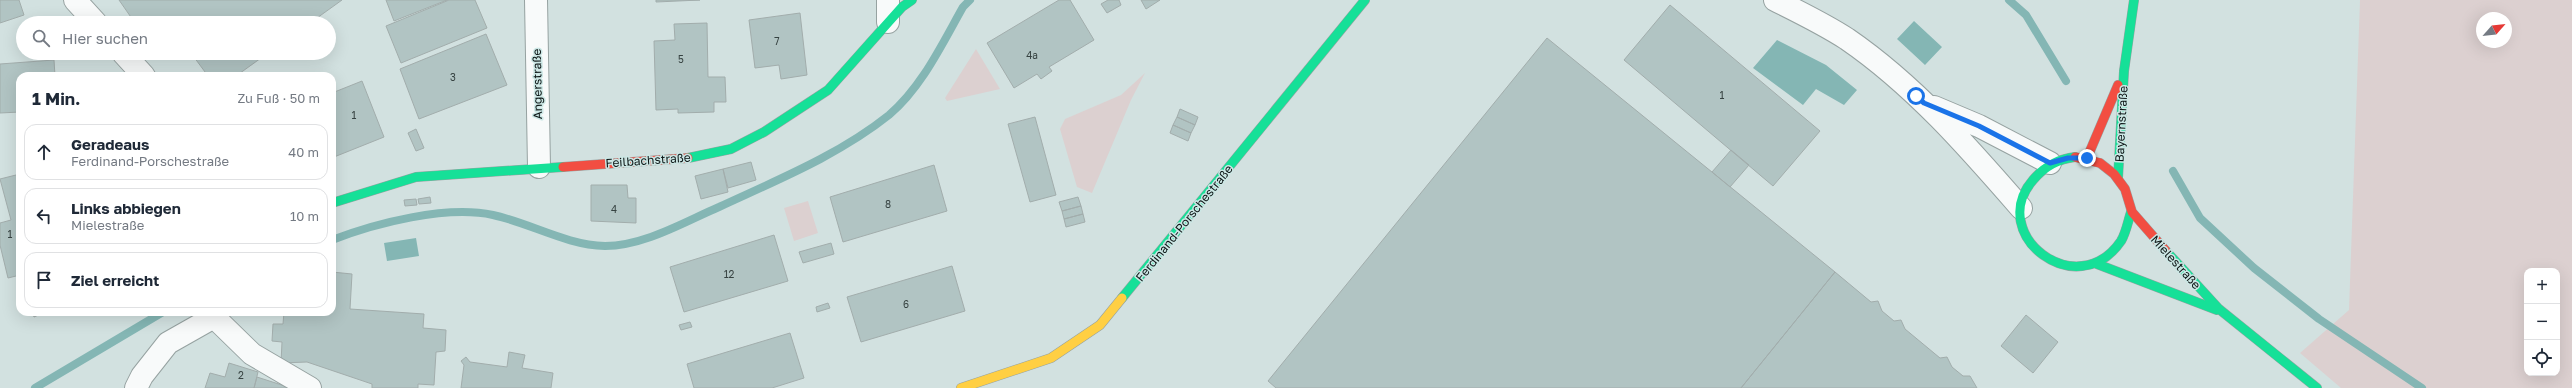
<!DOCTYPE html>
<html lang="de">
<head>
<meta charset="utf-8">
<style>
  :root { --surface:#fff; --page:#f6f6f7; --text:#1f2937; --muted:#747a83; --line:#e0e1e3 }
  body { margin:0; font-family:"Golos Text",sans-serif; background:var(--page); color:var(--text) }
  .controls { position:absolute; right:12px; bottom:12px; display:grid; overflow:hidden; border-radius:8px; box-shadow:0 4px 16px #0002 }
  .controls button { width:36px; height:36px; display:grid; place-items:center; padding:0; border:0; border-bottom:1px solid var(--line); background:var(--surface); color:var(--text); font:20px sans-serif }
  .compass { position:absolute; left:2476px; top:12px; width:36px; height:36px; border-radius:50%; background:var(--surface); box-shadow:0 4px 16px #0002; rotate:63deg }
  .stop { position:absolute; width:12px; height:12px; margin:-9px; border:3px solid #1a73e8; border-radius:50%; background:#fff }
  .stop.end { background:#1a73e8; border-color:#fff; box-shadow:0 1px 4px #0008 }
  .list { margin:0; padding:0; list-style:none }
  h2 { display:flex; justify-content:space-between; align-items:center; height:52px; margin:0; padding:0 16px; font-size:17px }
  h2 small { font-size:13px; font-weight:400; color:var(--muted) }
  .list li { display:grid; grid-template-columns:26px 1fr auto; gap:12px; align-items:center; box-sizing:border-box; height:56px; margin:0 8px 8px; padding:0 8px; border:1px solid var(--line); border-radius:12px }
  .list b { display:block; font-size:15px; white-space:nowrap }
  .list p { margin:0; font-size:13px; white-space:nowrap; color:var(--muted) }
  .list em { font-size:13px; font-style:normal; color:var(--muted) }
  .icon { flex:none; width:22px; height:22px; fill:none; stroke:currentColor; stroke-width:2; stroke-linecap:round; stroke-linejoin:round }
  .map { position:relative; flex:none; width:2572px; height:388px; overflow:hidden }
  .search { position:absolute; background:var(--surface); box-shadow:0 4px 16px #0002; left:16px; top:16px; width:320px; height:44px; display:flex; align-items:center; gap:10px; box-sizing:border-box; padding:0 14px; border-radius:22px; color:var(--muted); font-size:15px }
  .panel { position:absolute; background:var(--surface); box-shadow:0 4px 16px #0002; left:16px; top:72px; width:320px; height:244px; border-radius:12px }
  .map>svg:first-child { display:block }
  .green { fill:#dcd0d0; fill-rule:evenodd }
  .water { fill:#84b6b4 }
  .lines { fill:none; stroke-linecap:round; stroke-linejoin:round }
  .stream { stroke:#84b6b4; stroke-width:8 }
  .building { fill:#b1c4c3; stroke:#a2adac }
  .street-casing { stroke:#96a2a1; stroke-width:24 }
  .fast-casing { stroke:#96a2a1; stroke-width:10 }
  .slow-casing { stroke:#96a2a1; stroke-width:10 }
  .jam-casing { stroke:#96a2a1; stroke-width:10 }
  .street { stroke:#f8fafa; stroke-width:22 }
  .fast { stroke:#16e098; stroke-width:9 }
  .slow { stroke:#ffcf43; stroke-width:9 }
  .jam { stroke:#f24e42; stroke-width:9 }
  .route { stroke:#1a73e8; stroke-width:5 }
  .labels { text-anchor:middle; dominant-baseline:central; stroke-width:3; stroke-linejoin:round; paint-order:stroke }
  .number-label { font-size:10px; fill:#364241 }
  .street-label { font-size:12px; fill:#0d1616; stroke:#cce7e5 }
</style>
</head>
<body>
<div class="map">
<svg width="2572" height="388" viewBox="0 0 2572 388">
  <rect width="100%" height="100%" fill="#d2e1e0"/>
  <!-- green -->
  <path class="green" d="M 2360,0 L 2572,0 L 2572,388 L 2341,388 L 2300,353 L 2349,310 ZM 2482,18 L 2506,18 L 2506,42 L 2482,42 ZM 2527,271 L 2557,271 L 2557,373 L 2527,373 Z
    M 976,49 L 1000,89 L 947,101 L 945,98 Z
    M 1145,73 L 1131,100 L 1092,193 L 1077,187 L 1060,129 L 1065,119 L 1121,95 Z
    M 808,201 L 818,233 L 794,241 L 784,208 Z"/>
  <!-- water -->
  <path class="water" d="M 1914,21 L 1942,47 L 1925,65 L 1897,39 Z
    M 1777,40 L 1826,65 L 1857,90 L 1844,105 L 1816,89 L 1803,105 L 1753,68 Z
    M 416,238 L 419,256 L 387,261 L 384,243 Z"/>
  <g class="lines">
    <!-- stream -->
    <path class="stream" d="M 2009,0 L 2026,15 L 2066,81
      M 2173,171 L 2200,218 L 2254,268 L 2319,319 L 2422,388
      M 332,240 C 376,223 446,205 493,215 C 530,223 566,245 605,246 C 644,246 684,222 719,207 C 777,180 839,155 889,115 C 922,87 942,44 963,7 L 970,0
      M 35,388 L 163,312"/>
  </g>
  <!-- building -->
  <path class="building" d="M 0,0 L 19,0 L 24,15 L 0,23 Z
    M 119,0 L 342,0 L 310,23 L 135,23 Z
    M 386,0 L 447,0 L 394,21 Z
    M 449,0 L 475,0 L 487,28 L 401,63 L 386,26 Z
    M 656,0 L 700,0 L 656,2 Z
    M 1059,0 L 1070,0 L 1094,40 L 1049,67 L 1052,71 L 1041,79 L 1037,74 L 1014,88 L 987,43 Z
    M 1108,0 L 1119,0 L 1121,5 L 1107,13 L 1101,4 Z
    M 1141,0 L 1160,0 L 1146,9 Z
    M 1670,5 L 1820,131 L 1773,186 L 1624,60 Z
    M 800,13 L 807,75 L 781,79 L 779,65 L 755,68 L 749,20 Z
    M 707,23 L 708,77 L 725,77 L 726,102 L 714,102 L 714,112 L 678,113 L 678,109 L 656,110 L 654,41 L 675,40 L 674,24 Z
    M 486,34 L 507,85 L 419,119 L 400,69 Z
    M 1547,38 L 1835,272 L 1741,388 L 1276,388 L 1268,381 Z
    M 191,53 L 268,53 L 236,76 L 208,76 Z
    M 54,60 L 55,76 L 20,76 L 20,112 L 0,113 L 0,64 Z
    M 362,81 L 384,137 L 334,157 L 332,151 L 332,93 Z
    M 1180,109 L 1198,117 L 1195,125 L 1177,117 Z
    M 1035,117 L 1056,195 L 1030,202 L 1008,124 Z
    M 1177,117 L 1195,125 L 1191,133 L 1173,125 Z
    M 1173,125 L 1191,133 L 1188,141 L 1170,133 Z
    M 416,129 L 424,148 L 416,151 L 408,133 Z
    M 1731,150 L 1749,165 L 1730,187 L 1712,172 Z
    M 751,162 L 756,180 L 728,188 L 723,169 Z
    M 934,165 L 947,211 L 843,242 L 830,197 Z
    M 723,169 L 728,192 L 701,199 L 695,176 Z
    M 20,174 L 20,275 L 8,278 L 0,245 L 0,223 L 11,220 L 0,179 Z
    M 591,185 L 627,185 L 628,198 L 636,198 L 636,223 L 591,221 Z
    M 430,197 L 431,203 L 419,204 L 418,199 Z
    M 1078,197 L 1081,206 L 1062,211 L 1059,202 Z
    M 416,199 L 417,205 L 405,206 L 404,200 Z
    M 1081,206 L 1083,214 L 1064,219 L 1062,211 Z
    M 1083,214 L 1085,222 L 1066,227 L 1064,219 Z
    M 774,235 L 788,281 L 684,312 L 670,267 Z
    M 831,243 L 834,254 L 803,263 L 799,252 Z
    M 952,266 L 965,311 L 861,342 L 847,297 Z
    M 332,272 L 352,274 L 350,309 L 424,314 L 423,328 L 446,330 L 445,351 L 436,352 L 434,385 L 418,384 L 418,388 L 372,388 L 372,384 L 307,362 L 281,363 L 282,342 L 272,341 L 273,324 L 283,324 L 284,312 L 332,312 Z
    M 1835,272 L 1871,302 L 1878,301 L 1882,311 L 1894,321 L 1901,320 L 1905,329 L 1940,358 L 1947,357 L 1952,367 L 1963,376 L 1970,376 L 1977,388 L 1741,388 Z
    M 828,303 L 830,308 L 817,312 L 816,307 Z
    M 32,312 L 45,312 L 34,317 Z
    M 2026,315 L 2058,342 L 2033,373 L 2001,346 Z
    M 690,322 L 692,327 L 681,330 L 679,325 Z
    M 790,333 L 804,378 L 772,388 L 694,388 L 687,364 Z
    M 509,352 L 525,355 L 522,368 L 553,373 L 551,388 L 461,388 L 464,365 L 461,361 L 466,357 L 470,362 L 507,367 Z
    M 229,363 L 258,372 L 254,388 L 205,388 L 210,373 L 225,377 Z
    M 257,377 L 291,388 L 254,388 Z"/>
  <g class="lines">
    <!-- street casing -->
    <g class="street-casing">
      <path id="street" d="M 75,0 L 96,23
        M 536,0 L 539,167
        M 888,0 L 888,22
        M 1775,0 C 1799,12 1824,24 1847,39 C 1914,85 1968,147 2021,208
        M 123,53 L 144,76
        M 1934,107 L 1979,126 L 2050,163
        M 214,317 L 252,354 L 310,388
        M 136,388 L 142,376 L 168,343 L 214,317"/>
    </g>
    <!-- fast casing -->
    <g class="fast-casing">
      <path id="fast" d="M 2075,157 C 2057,159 2044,167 2033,180 C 1986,234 2077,305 2121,241 C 2126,233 2128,221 2131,212
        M 688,158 L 731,149 L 764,132 L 828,90 L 902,7 L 912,0
        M 2118,178 L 2124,71 L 2134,0
        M 332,203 L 416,177 L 563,167
        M 2166,251 L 2219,309 L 2317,388
        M 2097,264 L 2217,310
        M 1122,298 L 1365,0"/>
    </g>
    <!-- slow casing -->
    <g class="slow-casing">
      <path id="slow" d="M 961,388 L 1051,358 L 1100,325 L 1122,298"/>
    </g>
    <!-- jam casing -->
    <g class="jam-casing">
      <path id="jam" d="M 2075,157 L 2100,163 L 2114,174 L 2125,189 L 2132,212 L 2166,251
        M 2087,158 L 2118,85
        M 563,167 L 688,158"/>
    </g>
    <!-- street -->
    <use href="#street" class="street"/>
    <!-- fast -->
    <use href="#fast" class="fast"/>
    <!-- slow -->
    <use href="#slow" class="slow"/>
    <!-- jam -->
    <use href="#jam" class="jam"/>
  </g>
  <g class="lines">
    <!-- route -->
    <path class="route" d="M 1916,96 L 1924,103 L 1979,126 L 2050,163 L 2068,158 L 2087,158"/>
  </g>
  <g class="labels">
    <!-- number labels -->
    <g class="number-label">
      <text x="777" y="41">7</text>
      <text x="1032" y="55">4a</text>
      <text x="681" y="59">5</text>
      <text x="453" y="77">3</text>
      <text x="1722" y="95">1</text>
      <text x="354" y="115">1</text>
      <text x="888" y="204">8</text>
      <text x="614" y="209">4</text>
      <text x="10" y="234">1</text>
      <text x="729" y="274">12</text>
      <text x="906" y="304">6</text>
      <text x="241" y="375">2</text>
    </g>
    <!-- street labels -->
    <g class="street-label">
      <text transform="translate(537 84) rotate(-91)">Angerstraße</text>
      <text transform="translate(2121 124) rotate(-87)">Bayernstraße</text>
      <text transform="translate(648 160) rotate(-4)">Feilbachstraße</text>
      <text transform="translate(1184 223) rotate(-51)">Ferdinand-Porschestraße</text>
      <text transform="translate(2176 262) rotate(48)">Mielestraße</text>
    </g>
  </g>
</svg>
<div class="controls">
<button>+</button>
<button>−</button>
<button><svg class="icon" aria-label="locate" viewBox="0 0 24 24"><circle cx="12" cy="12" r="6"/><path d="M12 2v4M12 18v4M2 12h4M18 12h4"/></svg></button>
</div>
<svg class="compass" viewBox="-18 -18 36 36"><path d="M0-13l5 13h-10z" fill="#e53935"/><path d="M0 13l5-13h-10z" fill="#747a83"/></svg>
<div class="stop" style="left:1916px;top:96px"></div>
<div class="stop end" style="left:2087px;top:158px"></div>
<div class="search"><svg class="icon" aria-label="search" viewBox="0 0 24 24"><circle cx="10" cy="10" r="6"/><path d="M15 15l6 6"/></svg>Hier suchen</div>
<section class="panel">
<h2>1 Min.<small>Zu Fuß · 50 m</small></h2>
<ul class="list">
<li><svg class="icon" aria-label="ahead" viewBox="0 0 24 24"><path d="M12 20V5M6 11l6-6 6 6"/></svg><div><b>Geradeaus</b><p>Ferdinand-Porschestraße</p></div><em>40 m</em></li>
<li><svg class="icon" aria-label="left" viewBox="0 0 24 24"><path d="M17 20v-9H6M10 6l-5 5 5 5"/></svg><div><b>Links abbiegen</b><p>Mielestraße</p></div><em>10 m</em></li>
<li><svg class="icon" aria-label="arrive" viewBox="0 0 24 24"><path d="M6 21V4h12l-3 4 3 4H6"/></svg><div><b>Ziel erreicht</b></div></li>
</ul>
</section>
</div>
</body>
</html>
